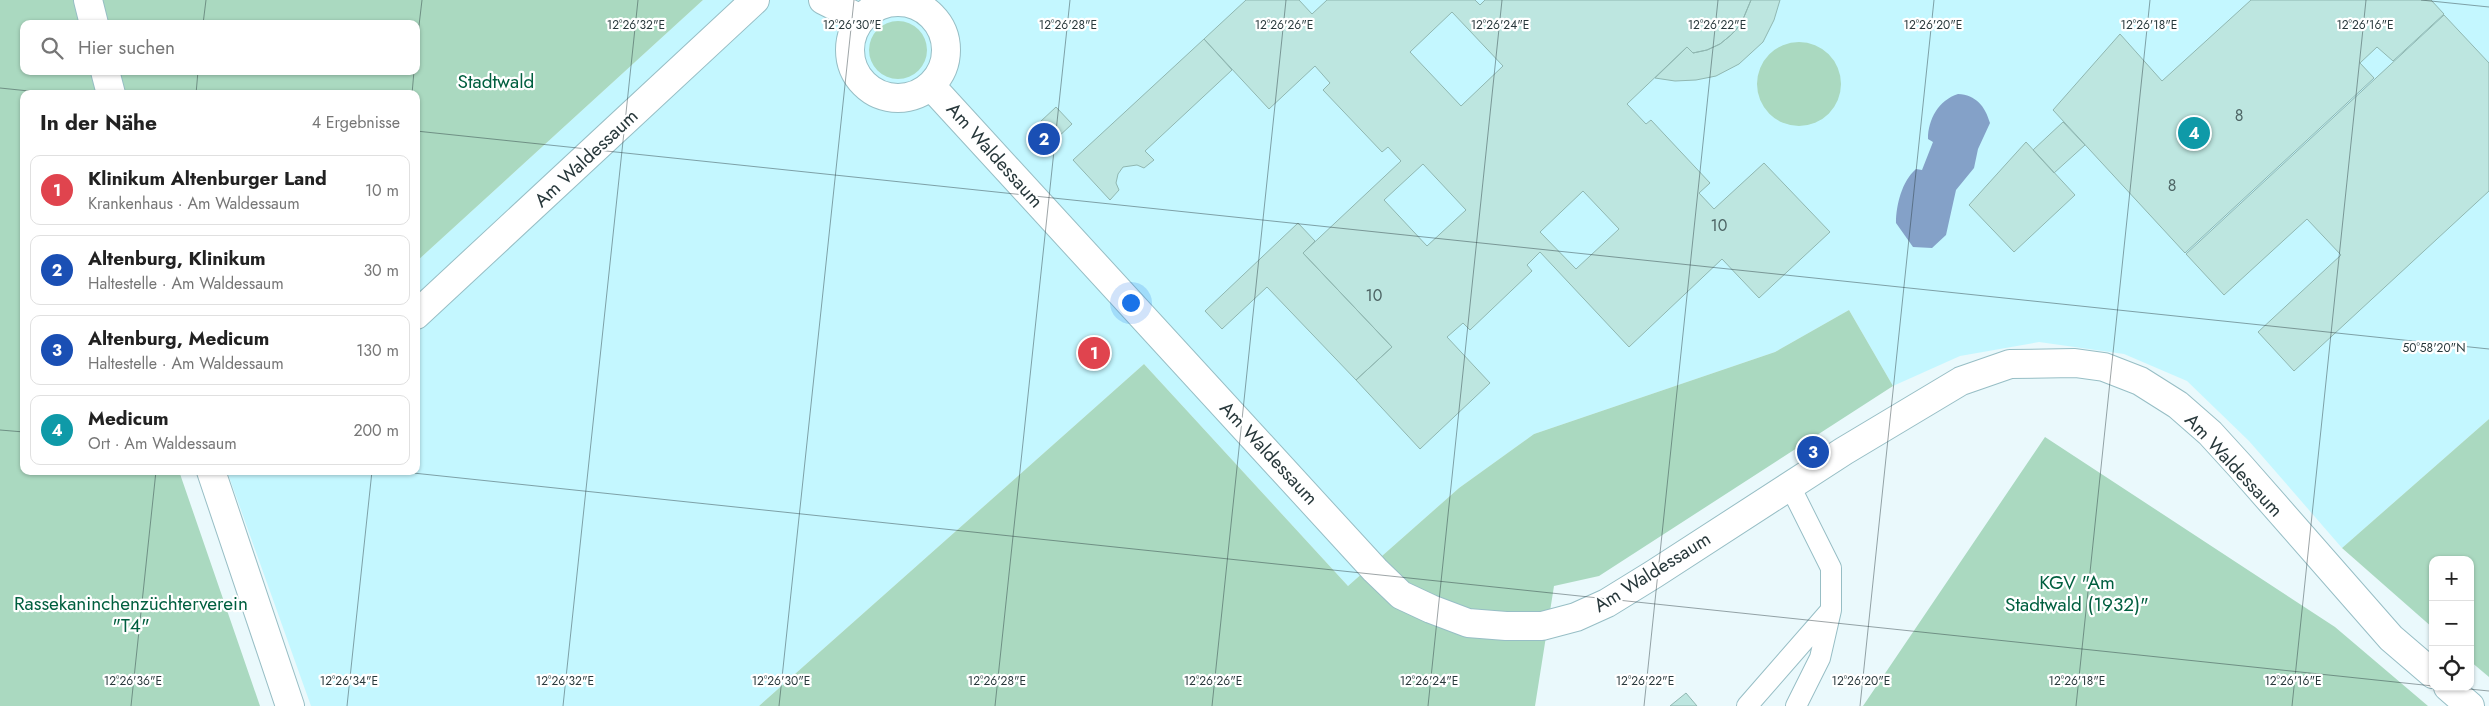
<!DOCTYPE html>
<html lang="de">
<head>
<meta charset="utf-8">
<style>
  :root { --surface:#fff; --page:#f6f6f6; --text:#222; --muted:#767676; --line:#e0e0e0; --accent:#675725 }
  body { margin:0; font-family:Jost,sans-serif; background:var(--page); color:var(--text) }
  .controls { position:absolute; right:15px; bottom:15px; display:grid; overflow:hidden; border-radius:10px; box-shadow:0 1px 4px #0004 }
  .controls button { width:45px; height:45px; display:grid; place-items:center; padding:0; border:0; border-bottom:1px solid var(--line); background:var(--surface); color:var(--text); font:25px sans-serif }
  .you { position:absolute; left:1130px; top:302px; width:18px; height:18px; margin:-12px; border:4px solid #fff; border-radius:50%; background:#1a73e8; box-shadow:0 0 0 8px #1a73e833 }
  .badge { display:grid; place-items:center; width:32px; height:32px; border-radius:50%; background:var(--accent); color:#fff; font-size:16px; font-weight:700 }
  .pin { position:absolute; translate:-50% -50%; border:2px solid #fff; box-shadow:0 1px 5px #0006 }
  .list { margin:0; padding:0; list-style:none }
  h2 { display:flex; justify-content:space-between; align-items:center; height:65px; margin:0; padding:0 20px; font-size:21px }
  h2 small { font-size:16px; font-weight:400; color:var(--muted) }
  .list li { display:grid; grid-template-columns:32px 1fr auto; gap:15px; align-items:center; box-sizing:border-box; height:70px; margin:0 10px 10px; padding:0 10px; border:1px solid var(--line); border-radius:10px }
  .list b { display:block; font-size:19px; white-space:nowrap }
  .list p { margin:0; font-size:16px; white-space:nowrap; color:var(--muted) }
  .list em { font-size:16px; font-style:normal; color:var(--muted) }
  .icon { flex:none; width:28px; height:28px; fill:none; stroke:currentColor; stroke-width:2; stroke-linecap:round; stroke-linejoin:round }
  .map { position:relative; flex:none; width:2489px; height:706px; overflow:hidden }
  .search { position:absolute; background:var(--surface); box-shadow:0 1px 4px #0004; left:20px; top:20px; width:400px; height:55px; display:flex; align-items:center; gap:12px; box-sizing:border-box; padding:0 18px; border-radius:10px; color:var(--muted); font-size:19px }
  .panel { position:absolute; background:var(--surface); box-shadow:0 1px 4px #0004; left:20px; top:90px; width:400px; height:385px; border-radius:10px }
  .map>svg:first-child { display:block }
  .built { fill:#c4f7ff }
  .green { fill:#aad9c0; fill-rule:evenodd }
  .water { fill:#84a1c8 }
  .building { fill:#bde6e0; stroke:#90b7b1; fill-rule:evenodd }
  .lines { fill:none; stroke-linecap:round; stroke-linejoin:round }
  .lane-casing { stroke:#97bec5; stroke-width:22 }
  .street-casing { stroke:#97bec5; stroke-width:30 }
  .secondary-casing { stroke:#97bec5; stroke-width:30 }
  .lane { stroke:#fff; stroke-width:20 }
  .street { stroke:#fff; stroke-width:28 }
  .secondary { stroke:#fff; stroke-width:28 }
  .ticks { fill:none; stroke:#28383b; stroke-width:1; stroke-opacity:0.45 }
  .labels { text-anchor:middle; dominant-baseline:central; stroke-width:4.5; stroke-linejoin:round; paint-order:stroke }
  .number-label { font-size:16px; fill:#4d6464 }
  .park-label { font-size:19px; fill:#005f3f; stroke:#fff }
  .street-label { font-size:19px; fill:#28383b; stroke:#fff }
  .ticks-label { font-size:12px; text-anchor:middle; fill:#28383b; stroke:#fff; stroke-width:4.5; stroke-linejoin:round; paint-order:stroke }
</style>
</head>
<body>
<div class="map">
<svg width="2489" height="706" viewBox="0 0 2489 706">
  <rect width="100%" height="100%" fill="#eaf9fc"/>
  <!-- built -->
  <path class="built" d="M 703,0 L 2489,0 L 2489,419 L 2342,548 L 2249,441 L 2187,381 L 2124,354 L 2039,342 L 1960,356 L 1893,386 L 1849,310 L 1775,352 L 1534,434 L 1459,488 L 1348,586 L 1144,364 L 759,706 L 311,706 L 227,471 L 416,471 L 416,262 Z"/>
  <!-- green -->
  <path class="green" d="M 0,0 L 703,0 L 416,262 L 416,94 L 24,94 L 24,471 L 179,471 L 260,706 L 0,706 ZM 24,24 L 416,24 L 416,71 L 24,71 Z
    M869 50a29 29 0 1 1 58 0a29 29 0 1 1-58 0Z
    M1757 84a42 42 0 1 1 84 0a42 42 0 1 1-84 0Z
    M 1849,310 L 1893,386 L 1599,576 L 1554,586 L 1535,706 L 759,706 L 1144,364 L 1348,586 L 1459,488 L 1534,434 L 1775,352 Z
    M 2489,419 L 2489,677 L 2470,661 L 2470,560 L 2433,560 L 2433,628 L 2342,548 Z
    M 2045,437 L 2335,627 L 2428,706 L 1863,706 Z"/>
  <!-- water -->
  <path class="water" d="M 1958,94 C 1976,95 1985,106 1990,123 L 1978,149 L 1974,168 L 1956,190 L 1946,235 L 1932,248 L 1913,247 L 1896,223 C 1896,205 1902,181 1916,169 L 1922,170 L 1933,142 L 1928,139 C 1928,119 1939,100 1958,94 Z"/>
  <!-- building -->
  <path class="building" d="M 1246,0 L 1299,0 L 1312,14 L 1327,0 L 1475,0 L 1480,5 L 1485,0 L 1751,0 L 1741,24 L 1731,35 L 1720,44 L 1707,50 L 1693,53 L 1687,47 L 1627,104 L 1646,124 L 1651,120 L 1710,183 L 1699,193 L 1714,209 L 1764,163 L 1830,232 L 1759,298 L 1722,259 L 1629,347 L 1540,252 L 1527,265 L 1532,271 L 1470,330 L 1463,323 L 1447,337 L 1490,383 L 1420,449 L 1356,380 L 1392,347 L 1303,253 L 1401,161 L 1388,147 L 1382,152 L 1323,90 L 1330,83 L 1315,66 L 1269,109 L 1204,39 ZM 1452,12 L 1503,66 L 1461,106 L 1410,52 ZM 1423,164 L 1466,210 L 1427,246 L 1384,200 ZM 1583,191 L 1619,229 L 1576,269 L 1540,232 Z
    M 1751,0 L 1780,0 L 1774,20 L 1763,42 L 1739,64 L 1716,76 L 1696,80 L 1675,81 L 1655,78 L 1687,47 L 1693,53 L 1707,50 L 1720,44 L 1731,35 L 1741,24 Z
    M 2251,0 L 2431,0 L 2444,14 L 2393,61 L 2377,47 L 2360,63 L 2374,78 L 2185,253 L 2053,110 L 2120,34 L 2162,81 Z
    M 2444,15 L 2489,63 L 2489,191 L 2294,371 L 2258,332 L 2341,255 L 2307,219 L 2224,295 L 2186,254 Z
    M 1204,39 L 1232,70 L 1145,151 L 1154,160 L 1144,168 L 1137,165 L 1123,167 L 1118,174 L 1116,183 L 1119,190 L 1110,200 L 1073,160 Z
    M 1056,107 L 1072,124 L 1056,139 L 1040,122 Z
    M 2063,122 L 2085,145 L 2054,173 L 2033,150 Z
    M 2026,142 L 2075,195 L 2014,252 L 1969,205 Z
    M 1298,223 L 1315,241 L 1303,253 L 1392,347 L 1356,380 L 1267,287 L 1222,329 L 1205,311 Z
    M 1686,693 L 1697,706 L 1670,706 Z"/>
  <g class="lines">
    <!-- lane casing -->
    <g class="lane-casing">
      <path id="lane" d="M 1790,486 L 1831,568 L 1831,610 L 1820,658 L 1796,706
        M 1747,706 L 1830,611"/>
    </g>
    <!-- street casing -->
    <g class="street-casing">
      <path id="street" d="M 823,0 L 861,19
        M850 50a48 48 0 1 1 96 0a48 48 0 1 1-96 0Z
        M 931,86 L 1375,570 L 1401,595 L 1431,609 L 1468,623 L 1506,626 L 1542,626 L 1576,617 L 1607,603 L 1654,574 L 1844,451 L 1961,381 L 2010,364 L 2075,363 L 2104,367 L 2140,381 L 2178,405 L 2210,433 L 2241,467 L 2391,638 L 2433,674
        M 416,315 L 755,0
        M 2448,687 L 2470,706"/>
    </g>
    <!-- secondary casing -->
    <g class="secondary-casing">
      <path id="secondary" d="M 88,0 L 94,24
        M 105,71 L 111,94
        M 211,471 L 290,706"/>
    </g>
    <!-- lane -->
    <use href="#lane" class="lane"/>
    <!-- street -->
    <use href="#street" class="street"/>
    <!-- secondary -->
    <use href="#secondary" class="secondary"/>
  </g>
  <!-- ticks -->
  <path class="ticks" d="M 2421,0 L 2489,7M 203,24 L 206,0M 416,51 L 422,0M 0,88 L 58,94M 196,94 L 198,71M 412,94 L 414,71M 416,131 L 2489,349M 0,430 L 24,432M 394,471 L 2433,686M 2449,687 L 2489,691M 131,706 L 156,471M 347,706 L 372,471M 563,706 L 638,0M 779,706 L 854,0M 995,706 L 1070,0M 1212,706 L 1286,0M 1428,706 L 1502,0M 1644,706 L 1718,0M 1860,706 L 1934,0M 2076,706 L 2150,0M 2292,706 L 2366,0"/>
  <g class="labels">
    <!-- number labels -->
    <g class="number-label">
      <text x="2239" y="115">8</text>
      <text x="2172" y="185">8</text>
      <text x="1719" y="225">10</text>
      <text x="1374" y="295">10</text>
    </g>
    <!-- park labels -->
    <g class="park-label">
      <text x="496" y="81">Stadtwald</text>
      <text x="2077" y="582">KGV "Am<tspan x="2077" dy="22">Stadtwald (1932)"</tspan></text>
      <text x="131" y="603">Rassekaninchenzüchterverein<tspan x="131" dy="22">"T4"</tspan></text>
    </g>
    <!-- street labels -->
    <g class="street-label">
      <text transform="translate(995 155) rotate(48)">Am Waldessaum</text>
      <text transform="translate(586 158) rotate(-43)">Am Waldessaum</text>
      <text transform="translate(1269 453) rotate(47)">Am Waldessaum</text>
      <text transform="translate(2234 465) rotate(47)">Am Waldessaum</text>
      <text transform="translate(1652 572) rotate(-32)">Am Waldessaum</text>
    </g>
  </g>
  <g class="ticks-label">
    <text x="636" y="29">12°26'32"E</text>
    <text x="852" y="29">12°26'30"E</text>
    <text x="1068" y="29">12°26'28"E</text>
    <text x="1284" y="29">12°26'26"E</text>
    <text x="1500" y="29">12°26'24"E</text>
    <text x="1717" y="29">12°26'22"E</text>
    <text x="1933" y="29">12°26'20"E</text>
    <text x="2149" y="29">12°26'18"E</text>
    <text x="2365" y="29">12°26'16"E</text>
    <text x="2434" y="352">50°58'20"N</text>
    <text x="133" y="685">12°26'36"E</text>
    <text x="349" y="685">12°26'34"E</text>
    <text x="565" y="685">12°26'32"E</text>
    <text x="781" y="685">12°26'30"E</text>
    <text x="997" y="685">12°26'28"E</text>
    <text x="1213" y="685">12°26'26"E</text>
    <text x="1429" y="685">12°26'24"E</text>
    <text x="1645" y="685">12°26'22"E</text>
    <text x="1861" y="685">12°26'20"E</text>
    <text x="2077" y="685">12°26'18"E</text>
    <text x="2293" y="685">12°26'16"E</text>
  </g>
</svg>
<div class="controls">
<button>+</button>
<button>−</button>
<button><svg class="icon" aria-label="locate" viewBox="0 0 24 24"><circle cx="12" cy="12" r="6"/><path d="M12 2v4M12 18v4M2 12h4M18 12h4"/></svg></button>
</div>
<div class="you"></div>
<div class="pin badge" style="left:1094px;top:353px;background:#e0444e">1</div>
<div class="pin badge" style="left:1044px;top:139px;background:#1a4fb4">2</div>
<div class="pin badge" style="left:1813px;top:452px;background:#1a4fb4">3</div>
<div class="pin badge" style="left:2194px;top:133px;background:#0f9aa8">4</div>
<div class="search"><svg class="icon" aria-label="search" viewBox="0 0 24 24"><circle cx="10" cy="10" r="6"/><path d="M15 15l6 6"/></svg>Hier suchen</div>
<section class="panel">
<h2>In der Nähe<small>4 Ergebnisse</small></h2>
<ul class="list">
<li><span class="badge" style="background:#e0444e">1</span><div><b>Klinikum Altenburger Land</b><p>Krankenhaus · Am Waldessaum</p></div><em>10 m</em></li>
<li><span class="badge" style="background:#1a4fb4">2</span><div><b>Altenburg, Klinikum</b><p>Haltestelle · Am Waldessaum</p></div><em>30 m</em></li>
<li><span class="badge" style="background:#1a4fb4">3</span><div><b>Altenburg, Medicum</b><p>Haltestelle · Am Waldessaum</p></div><em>130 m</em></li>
<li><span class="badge" style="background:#0f9aa8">4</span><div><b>Medicum</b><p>Ort · Am Waldessaum</p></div><em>200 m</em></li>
</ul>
</section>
</div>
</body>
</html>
